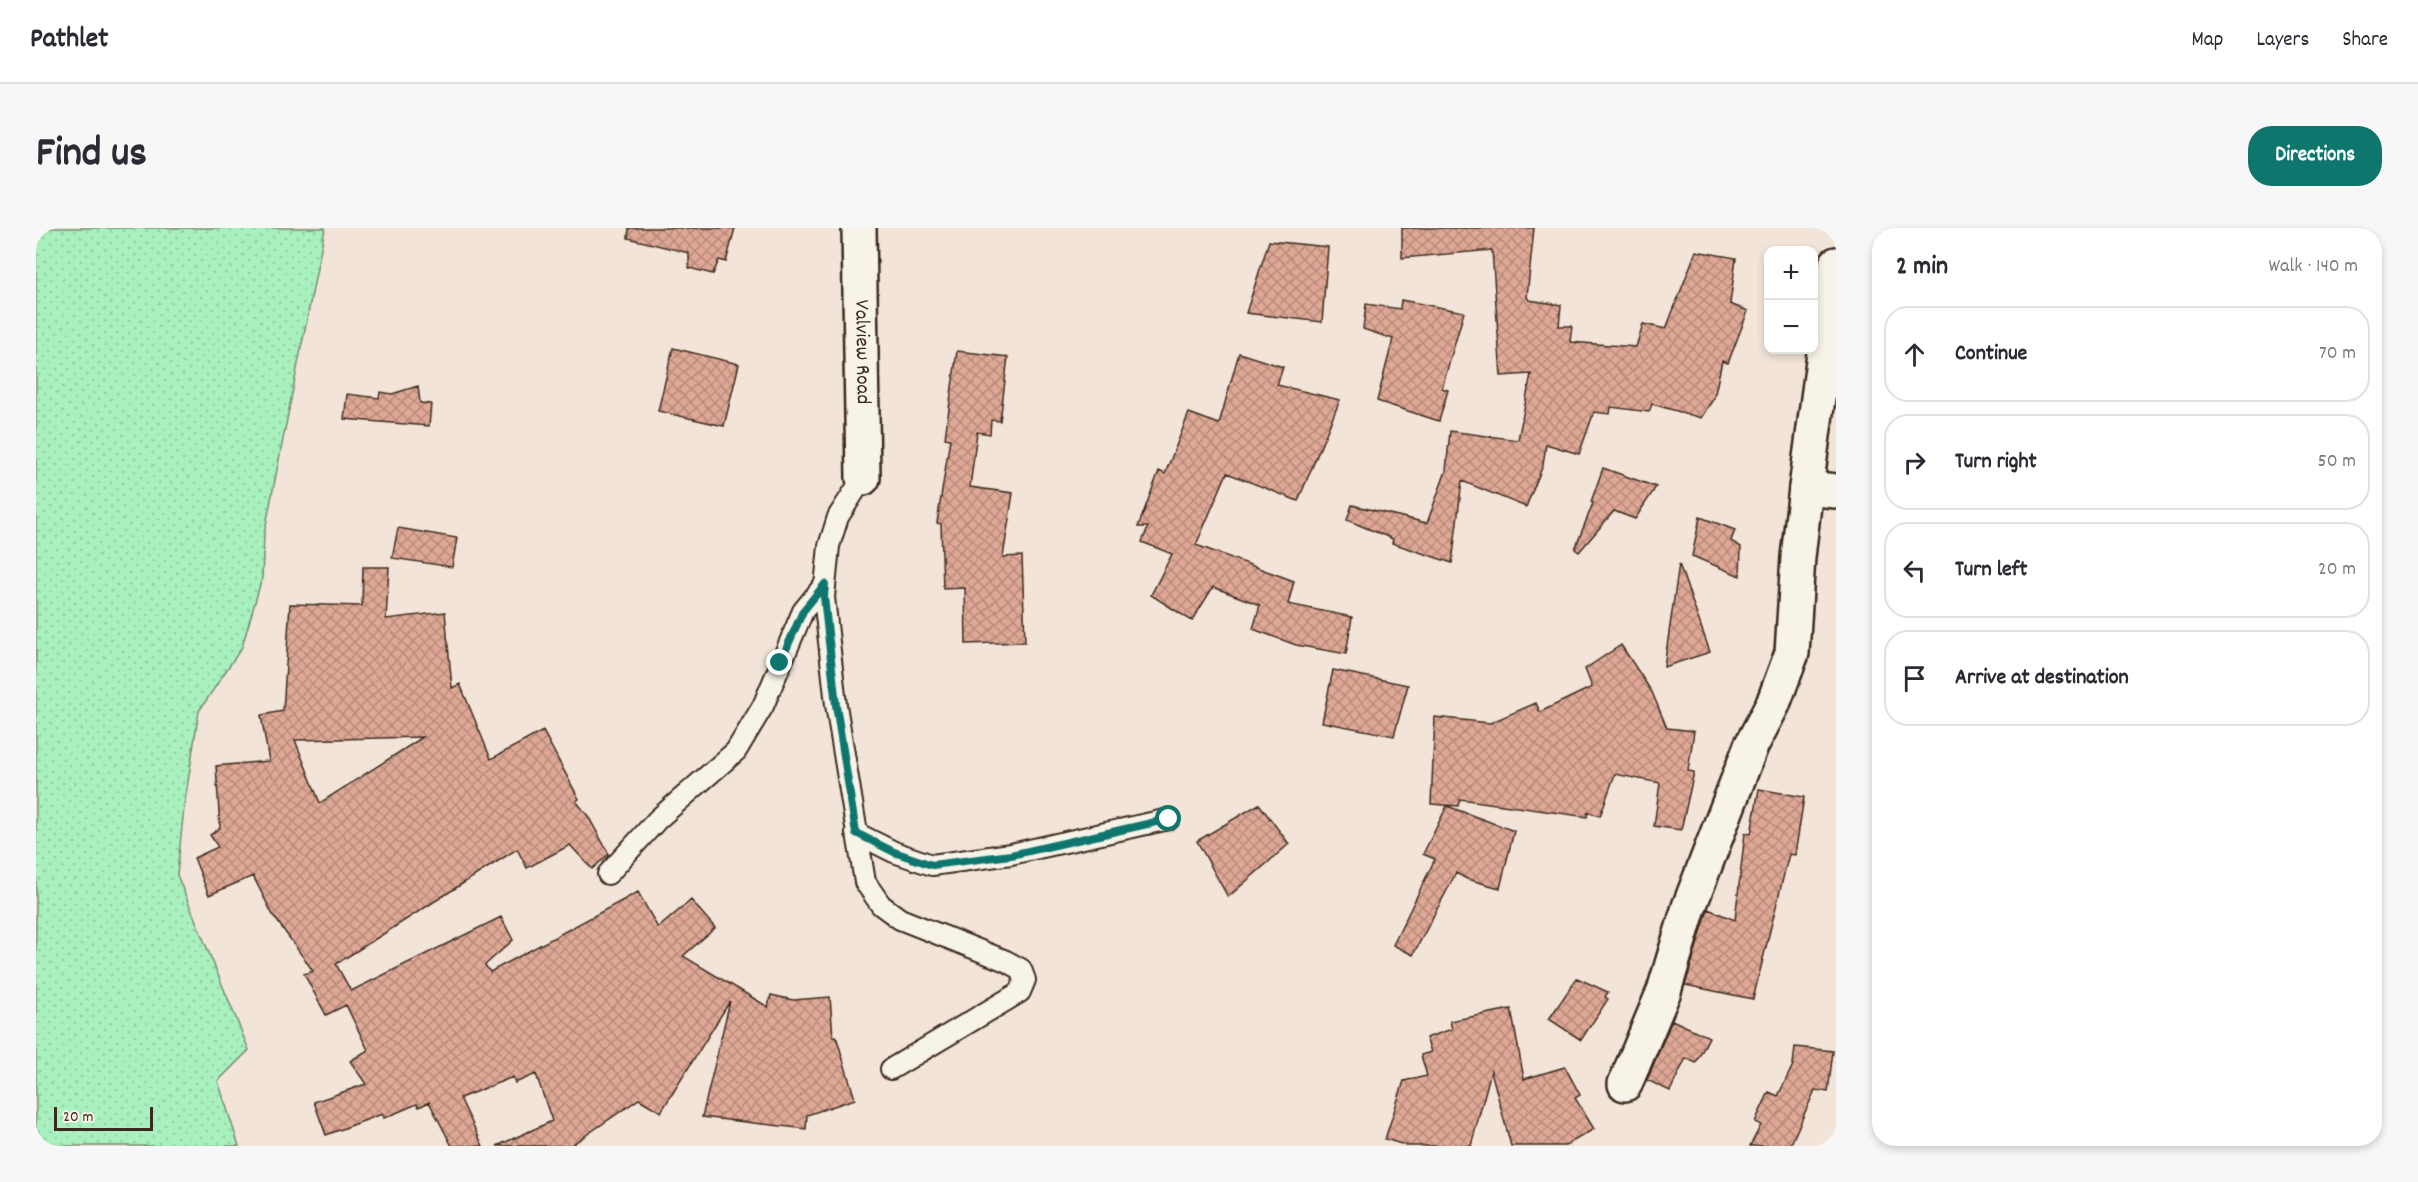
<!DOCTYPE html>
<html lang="en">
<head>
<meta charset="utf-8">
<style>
  :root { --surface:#fff; --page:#f7f7f7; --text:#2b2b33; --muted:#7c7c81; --line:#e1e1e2; --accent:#0f766e }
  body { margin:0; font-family:Dekko,sans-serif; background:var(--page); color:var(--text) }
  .controls { position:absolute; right:18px; top:18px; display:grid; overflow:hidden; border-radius:12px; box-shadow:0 3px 9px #0003 }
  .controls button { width:54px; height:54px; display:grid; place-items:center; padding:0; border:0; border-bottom:2px solid var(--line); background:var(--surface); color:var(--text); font:30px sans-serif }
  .scale { position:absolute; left:18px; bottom:15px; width:99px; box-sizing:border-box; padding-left:6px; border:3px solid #3b2a1e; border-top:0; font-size:16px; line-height:21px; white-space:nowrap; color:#3b2a1e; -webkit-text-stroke:4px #f7f3e8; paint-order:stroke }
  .stop { position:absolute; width:18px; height:18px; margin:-14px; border:4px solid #0f766e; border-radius:50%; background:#fff }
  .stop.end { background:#0f766e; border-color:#fff; box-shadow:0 2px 6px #0008 }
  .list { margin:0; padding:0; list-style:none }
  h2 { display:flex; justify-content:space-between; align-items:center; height:78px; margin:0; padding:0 24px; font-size:26px }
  h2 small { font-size:20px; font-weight:400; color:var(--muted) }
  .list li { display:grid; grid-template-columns:39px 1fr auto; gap:18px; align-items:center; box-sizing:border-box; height:96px; margin:0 12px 12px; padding:0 12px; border:2px solid var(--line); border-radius:24px }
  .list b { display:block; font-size:22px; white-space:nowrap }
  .list em { font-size:20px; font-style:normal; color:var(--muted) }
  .icon { flex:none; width:33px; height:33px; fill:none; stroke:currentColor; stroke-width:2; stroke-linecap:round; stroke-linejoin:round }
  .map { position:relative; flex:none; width:1800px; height:918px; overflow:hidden; border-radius:24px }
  header { display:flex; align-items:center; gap:36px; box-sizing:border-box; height:84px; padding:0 30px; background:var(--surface); border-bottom:2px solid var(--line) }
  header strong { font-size:28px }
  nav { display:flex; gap:33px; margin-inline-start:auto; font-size:21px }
  .intro { display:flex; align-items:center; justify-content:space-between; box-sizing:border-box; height:144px; padding:0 36px }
  h1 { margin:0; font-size:42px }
  .button { padding:15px 27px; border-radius:24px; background:var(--accent); color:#fff; font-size:21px; font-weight:700 }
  main { display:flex; gap:36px; padding:0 36px }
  aside { flex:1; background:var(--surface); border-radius:24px; box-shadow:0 3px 9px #0003 }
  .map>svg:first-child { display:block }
  .grass { fill:url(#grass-dots); stroke:#728d6e; stroke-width:1.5 }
  .building { fill:url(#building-cross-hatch); stroke:#3b2a1e; stroke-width:1.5; fill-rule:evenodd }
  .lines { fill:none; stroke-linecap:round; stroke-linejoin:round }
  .service-casing { stroke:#3b2a1e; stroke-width:24 }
  .minor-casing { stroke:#3b2a1e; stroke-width:38 }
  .service { stroke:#f7f3e8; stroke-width:20 }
  .minor { stroke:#f7f3e8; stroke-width:33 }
  .route { stroke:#0f766e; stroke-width:8 }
  .labels { text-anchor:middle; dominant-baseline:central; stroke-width:4.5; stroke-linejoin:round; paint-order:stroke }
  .street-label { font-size:21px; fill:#3b2a1e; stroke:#f7f3e8 }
</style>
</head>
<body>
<header>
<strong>Pathlet</strong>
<nav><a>Map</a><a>Layers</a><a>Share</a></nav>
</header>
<div class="intro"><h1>Find us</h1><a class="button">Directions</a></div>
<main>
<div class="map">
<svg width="1800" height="918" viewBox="0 0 1800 918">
  <defs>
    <pattern id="grass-dots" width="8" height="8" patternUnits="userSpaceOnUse" patternTransform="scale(1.5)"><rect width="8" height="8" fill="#a8f0bd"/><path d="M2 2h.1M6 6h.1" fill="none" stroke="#92cea2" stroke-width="1.8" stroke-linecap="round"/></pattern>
    <pattern id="building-cross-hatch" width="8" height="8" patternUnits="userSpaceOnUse" patternTransform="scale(1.5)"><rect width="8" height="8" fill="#dfa896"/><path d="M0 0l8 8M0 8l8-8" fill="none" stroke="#b6897a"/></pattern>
  </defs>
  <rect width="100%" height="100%" fill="#f2e4d8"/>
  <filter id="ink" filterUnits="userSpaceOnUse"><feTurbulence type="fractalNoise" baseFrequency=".0167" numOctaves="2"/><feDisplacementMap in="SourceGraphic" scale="12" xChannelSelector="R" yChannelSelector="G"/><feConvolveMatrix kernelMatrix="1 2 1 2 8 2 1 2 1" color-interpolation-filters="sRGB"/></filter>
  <g filter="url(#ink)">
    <!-- grass -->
    <path class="grass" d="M 0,0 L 289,0 L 228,307 L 226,350 L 206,419 L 163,483 L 148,579 L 141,647 L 213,822 L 182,853 L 203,918 L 0,918 Z"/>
    <!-- building -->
    <path class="building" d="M 593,0 L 699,0 L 690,34 L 683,32 L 677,46 L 653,40 L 653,25 L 592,10 Z
      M 1366,0 L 1498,0 L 1491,69 L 1493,72 L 1525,77 L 1523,98 L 1536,98 L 1534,114 L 1600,119 L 1607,96 L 1630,101 L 1660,23 L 1700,30 L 1694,76 L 1712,83 L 1692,135 L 1686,133 L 1678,170 L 1665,190 L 1616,176 L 1613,184 L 1575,179 L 1574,186 L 1558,184 L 1543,226 L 1510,216 L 1507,237 L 1490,279 L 1426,253 L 1416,335 L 1356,315 L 1357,311 L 1311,292 L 1316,277 L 1391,295 L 1410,243 L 1414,203 L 1482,212 L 1495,146 L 1465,148 L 1456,22 L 1366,30 Z
      M 1233,13 L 1292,19 L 1286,94 L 1210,85 Z
      M 1365,72 L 1428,84 L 1406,160 L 1412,162 L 1403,193 L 1341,173 L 1357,111 L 1327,101 L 1330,76 L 1364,81 Z
      M 637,120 L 703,136 L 688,198 L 622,183 Z
      M 921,123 L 972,129 L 964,193 L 955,192 L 954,206 L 941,204 L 934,259 L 977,265 L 967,329 L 986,328 L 989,414 L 930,416 L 929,360 L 907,361 L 905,296 L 901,295 L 914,211 L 909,210 Z
      M 1203,125 L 1247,139 L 1241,157 L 1304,172 L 1262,273 L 1191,245 L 1160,317 L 1258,353 L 1252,376 L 1316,389 L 1310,426 L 1260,417 L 1217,401 L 1224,377 L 1177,359 L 1156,393 L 1115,367 L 1136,326 L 1106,314 L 1112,299 L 1102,299 L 1123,243 L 1129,246 L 1153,185 L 1183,196 Z
      M 382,158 L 384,175 L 395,176 L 393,198 L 308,191 L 311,166 L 343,170 L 344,164 L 356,166 Z
      M 1567,240 L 1620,259 L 1599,291 L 1578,283 L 1543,324 L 1539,321 L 1557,275 L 1555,274 Z
      M 1664,289 L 1699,302 L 1695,313 L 1705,319 L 1704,348 L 1656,328 Z
      M 362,300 L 421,310 L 416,339 L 356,330 Z
      M 1643,336 L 1674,424 L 1628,439 Z
      M 327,339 L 353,339 L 350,391 L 409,384 L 416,460 L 424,456 L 455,531 L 507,503 L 543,571 L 540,573 L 552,588 L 573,626 L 556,641 L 534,617 L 491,640 L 481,621 L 300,736 L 315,763 L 465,689 L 477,712 L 449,737 L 454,744 L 602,664 L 622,700 L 655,672 L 679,700 L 647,728 L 732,779 L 735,767 L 757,772 L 794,769 L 797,809 L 800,808 L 819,871 L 771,887 L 770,901 L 666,889 L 694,773 L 625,884 L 603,871 L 534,918 L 461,918 L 516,893 L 500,846 L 479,855 L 477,849 L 424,870 L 447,918 L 416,918 L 393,874 L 383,879 L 381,876 L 348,890 L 346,886 L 290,907 L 278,874 L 330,856 L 314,833 L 332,822 L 310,777 L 290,787 L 268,746 L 277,743 L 237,687 L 217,648 L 173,667 L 158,630 L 182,619 L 174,607 L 184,600 L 180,538 L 233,533 L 225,487 L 247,483 L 254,376 L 326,378 ZM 387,509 L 284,575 L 259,512 Z
      M 1585,417 L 1616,464 L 1631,500 L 1658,503 L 1652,543 L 1658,544 L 1645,602 L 1618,598 L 1624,555 L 1579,546 L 1564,588 L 1552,584 L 1551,589 L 1424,571 L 1422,578 L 1395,576 L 1399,489 L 1454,495 L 1500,475 L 1504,484 L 1556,459 L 1549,441 Z
      M 1297,442 L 1372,457 L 1358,508 L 1286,494 Z
      M 1723,561 L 1768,569 L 1759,627 L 1753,626 L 1717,771 L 1649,757 L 1672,681 L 1699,692 L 1709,605 L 1715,606 Z
      M 1223,576 L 1253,616 L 1192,669 L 1161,613 Z
      M 1411,578 L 1478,603 L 1464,660 L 1431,651 L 1420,645 L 1377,727 L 1357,717 L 1399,631 L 1387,626 Z
      M 1541,750 L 1572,764 L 1569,769 L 1572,771 L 1545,812 L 1513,791 Z
      M 1475,781 L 1488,851 L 1529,839 L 1544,867 L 1539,870 L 1558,901 L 1529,918 L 1475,918 L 1455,843 L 1435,918 L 1372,918 L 1349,911 L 1368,853 L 1391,848 L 1385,827 L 1395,824 L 1390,810 L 1416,801 L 1414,793 Z
      M 1636,792 L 1673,809 L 1660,835 L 1650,830 L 1634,863 L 1611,852 Z
      M 1759,819 L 1797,823 L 1792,864 L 1779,862 L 1754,918 L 1714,918 L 1725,897 L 1719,894 L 1733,864 L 1742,868 L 1757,837 Z"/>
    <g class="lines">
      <!-- service casing -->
      <g class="service-casing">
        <path id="service" d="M 827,250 L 802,289 L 793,318 L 788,369 L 800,477 L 829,654 L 845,677 L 864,691 L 970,733 L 985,741 L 989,752 L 984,764 L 855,841
          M 820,605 L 858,624 L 896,637 L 975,626 L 1133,591
          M 572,646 L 622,591 L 700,523 L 727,478 L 767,383 L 789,356"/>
      </g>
      <!-- minor casing -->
      <g class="minor-casing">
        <g id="minor">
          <path id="s1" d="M 823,0 L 827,250"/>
          <path d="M 1800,36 L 1770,260 L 1800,263"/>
          <path d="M 1589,856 L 1628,763 L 1653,679 L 1715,518 L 1737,476 L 1756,425 L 1762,329 L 1770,260"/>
        </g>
      </g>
      <!-- service -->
      <use href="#service" class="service"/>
      <!-- minor -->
      <use href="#minor" class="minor"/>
    </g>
  </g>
  <g class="lines" filter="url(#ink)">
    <!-- route -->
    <path class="route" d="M 744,435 L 767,383 L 789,356 L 788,369 L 800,477 L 820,605 L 858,624 L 896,637 L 975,627 L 1133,591"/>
  </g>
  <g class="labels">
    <!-- street labels -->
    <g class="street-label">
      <text stroke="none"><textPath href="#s1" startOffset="124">Valview Road</textPath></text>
    </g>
  </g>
</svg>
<div class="controls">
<button>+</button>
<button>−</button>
</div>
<div class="scale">20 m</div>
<div class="stop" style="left:1133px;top:591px"></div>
<div class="stop end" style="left:744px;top:435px"></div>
</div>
<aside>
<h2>2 min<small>Walk · 140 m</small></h2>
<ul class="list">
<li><svg class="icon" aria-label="ahead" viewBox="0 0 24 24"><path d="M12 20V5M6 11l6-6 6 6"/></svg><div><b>Continue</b></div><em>70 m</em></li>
<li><svg class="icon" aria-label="right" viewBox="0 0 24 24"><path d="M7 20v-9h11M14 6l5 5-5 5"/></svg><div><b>Turn right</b></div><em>50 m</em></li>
<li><svg class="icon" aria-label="left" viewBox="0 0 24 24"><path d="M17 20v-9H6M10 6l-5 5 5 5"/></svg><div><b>Turn left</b></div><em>20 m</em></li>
<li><svg class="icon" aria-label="arrive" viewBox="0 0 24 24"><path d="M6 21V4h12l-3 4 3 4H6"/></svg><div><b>Arrive at destination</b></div></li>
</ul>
</aside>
</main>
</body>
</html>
